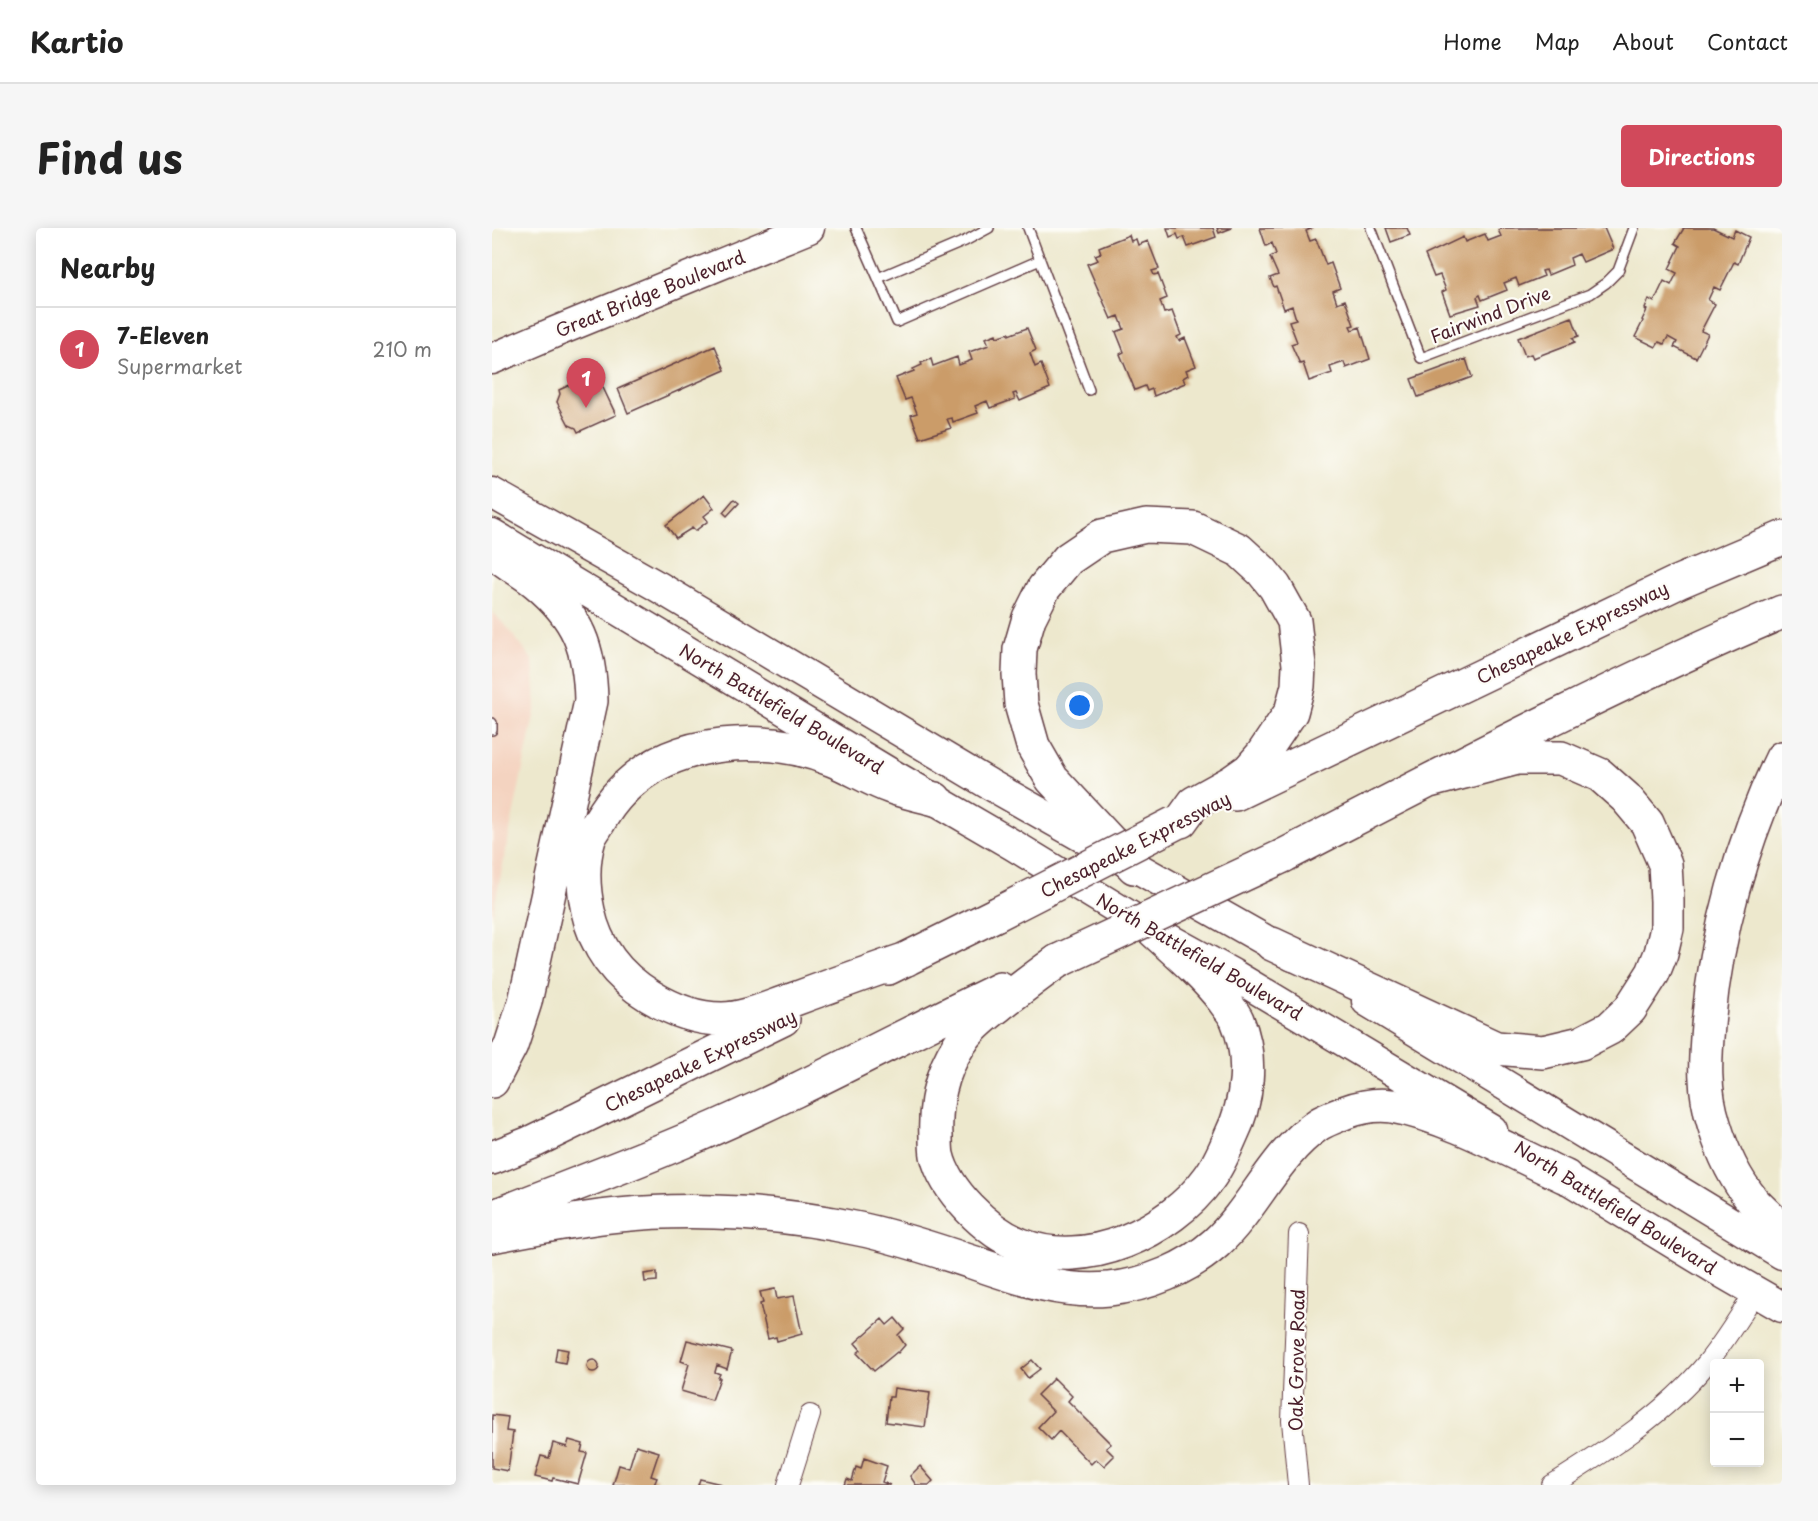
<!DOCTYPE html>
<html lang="en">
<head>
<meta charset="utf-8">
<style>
  :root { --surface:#fff; --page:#f6f6f6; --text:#222; --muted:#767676; --line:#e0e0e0; --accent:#d1495b }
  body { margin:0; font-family:"Playpen Sans",sans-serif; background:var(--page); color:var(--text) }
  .controls { position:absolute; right:18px; bottom:18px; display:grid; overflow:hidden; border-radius:6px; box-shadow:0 3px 15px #0003 }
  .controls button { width:54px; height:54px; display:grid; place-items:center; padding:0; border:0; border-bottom:2px solid var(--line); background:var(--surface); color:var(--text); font:30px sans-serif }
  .you { position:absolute; left:588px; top:478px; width:21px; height:21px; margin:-15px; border:4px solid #fff; border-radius:50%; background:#1a73e8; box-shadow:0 0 0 9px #1a73e833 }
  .badge { display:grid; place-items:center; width:39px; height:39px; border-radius:50%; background:var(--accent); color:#fff; font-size:20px; font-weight:700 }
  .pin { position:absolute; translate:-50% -50px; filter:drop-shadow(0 2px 3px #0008) }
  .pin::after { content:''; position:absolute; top:32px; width:21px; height:18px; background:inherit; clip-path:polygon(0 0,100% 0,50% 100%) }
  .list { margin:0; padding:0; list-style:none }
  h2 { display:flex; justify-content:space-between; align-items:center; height:78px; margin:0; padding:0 24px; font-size:26px }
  h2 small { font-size:20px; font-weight:400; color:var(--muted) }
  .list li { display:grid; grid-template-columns:39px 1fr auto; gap:18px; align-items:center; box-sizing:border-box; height:84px; padding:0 24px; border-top:2px solid var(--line) }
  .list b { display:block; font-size:22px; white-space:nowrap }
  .list p { margin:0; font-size:20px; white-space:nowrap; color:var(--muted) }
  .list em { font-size:20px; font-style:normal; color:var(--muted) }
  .map { position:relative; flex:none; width:1290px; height:1257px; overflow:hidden; border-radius:6px }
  header { display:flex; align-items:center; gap:36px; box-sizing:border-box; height:84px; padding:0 30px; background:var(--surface); border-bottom:2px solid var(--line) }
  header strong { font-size:28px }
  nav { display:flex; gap:33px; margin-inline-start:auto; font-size:21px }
  .intro { display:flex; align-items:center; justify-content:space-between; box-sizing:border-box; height:144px; padding:0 36px }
  h1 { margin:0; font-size:42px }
  .button { padding:15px 27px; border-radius:6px; background:var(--accent); color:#fff; font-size:21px; font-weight:700 }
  main { display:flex; gap:36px; padding:0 36px }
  aside { flex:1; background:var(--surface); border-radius:6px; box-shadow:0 3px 15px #0003 }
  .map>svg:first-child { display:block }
  .built { fill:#f4d3c0 }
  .building { fill:#cb9c69 }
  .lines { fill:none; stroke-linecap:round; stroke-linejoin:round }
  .service-casing { stroke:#623d43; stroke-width:12 }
  .minor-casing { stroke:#623d43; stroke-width:22 }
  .primary-casing { stroke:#623d43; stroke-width:33 }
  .motorway-casing { stroke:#623d43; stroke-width:36 }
  .service { stroke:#fff; stroke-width:9 }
  .minor { stroke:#fff; stroke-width:20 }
  .primary { stroke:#fff; stroke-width:30 }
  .motorway { stroke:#fff; stroke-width:33 }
  .motorway-bridge-casing { stroke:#623d43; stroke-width:36; stroke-linecap:butt }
  .motorway-bridge { stroke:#fff; stroke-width:33 }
  .labels { text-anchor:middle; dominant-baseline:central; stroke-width:4.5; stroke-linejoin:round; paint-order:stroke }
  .street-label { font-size:18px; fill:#4a1f2b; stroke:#fdfcf7 }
</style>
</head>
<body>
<header>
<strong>Kartio</strong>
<nav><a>Home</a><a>Map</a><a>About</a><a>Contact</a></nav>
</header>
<div class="intro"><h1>Find us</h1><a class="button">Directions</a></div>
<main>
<aside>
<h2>Nearby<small></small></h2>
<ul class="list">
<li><span class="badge">1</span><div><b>7-Eleven</b><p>Supermarket</p></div><em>210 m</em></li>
</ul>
</aside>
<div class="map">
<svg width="1290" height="1257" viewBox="0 0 1290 1257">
  <rect width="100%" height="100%" fill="#fdfcf7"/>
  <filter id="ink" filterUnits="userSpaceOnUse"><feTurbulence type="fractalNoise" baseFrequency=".0167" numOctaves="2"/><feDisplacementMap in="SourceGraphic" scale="12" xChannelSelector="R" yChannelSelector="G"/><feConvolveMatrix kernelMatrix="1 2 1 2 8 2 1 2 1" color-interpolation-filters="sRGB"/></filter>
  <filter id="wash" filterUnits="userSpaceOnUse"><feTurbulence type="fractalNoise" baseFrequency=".008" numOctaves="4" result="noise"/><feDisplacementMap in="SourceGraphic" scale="24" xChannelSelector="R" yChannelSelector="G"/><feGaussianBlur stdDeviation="1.35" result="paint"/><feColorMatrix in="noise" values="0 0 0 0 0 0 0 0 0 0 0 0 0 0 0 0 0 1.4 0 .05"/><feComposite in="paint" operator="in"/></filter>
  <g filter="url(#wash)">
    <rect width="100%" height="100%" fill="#ede8cd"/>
    <!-- built -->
    <path class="built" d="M 0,384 L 15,399 L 41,433 L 44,478 L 0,689 Z"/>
    <g id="blocks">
      <!-- building -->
      <path class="building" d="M 675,0 L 721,0 L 724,9 L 696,19 L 692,9 L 687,11 L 685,6 L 678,9 Z
        M 725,0 L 740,0 L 727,5 Z
        M 768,0 L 821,0 L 814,3 L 818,13 L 824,11 L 834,37 L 839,35 L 848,60 L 841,63 L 845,75 L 853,72 L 862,97 L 858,98 L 860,102 L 868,99 L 878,131 L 854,140 L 852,134 L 838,139 L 840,145 L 817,153 L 811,135 L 808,136 L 799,116 L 805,114 L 797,93 L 804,91 L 800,78 L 792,81 L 784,58 L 782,59 L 778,50 L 786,47 L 778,29 L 784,26 L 780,15 L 774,18 Z
        M 894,0 L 915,0 L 918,7 L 899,14 Z
        M 1010,0 L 1112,0 L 1121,21 L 1091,34 L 1087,26 L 1078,30 L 1080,37 L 1056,47 L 1054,42 L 1050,43 L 1052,48 L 1027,58 L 1024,50 L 1012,55 L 1015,62 L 990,72 L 988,67 L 985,69 L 988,77 L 958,86 L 950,64 L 954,62 L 948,47 L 942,49 L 933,27 L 971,9 L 973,14 L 993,6 L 996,13 L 1009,8 L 1006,2 Z
        M 1192,0 L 1221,0 L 1240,9 L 1243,2 L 1257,9 L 1246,36 L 1242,34 L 1228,62 L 1222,59 L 1216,72 L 1223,76 L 1209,103 L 1216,106 L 1204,130 L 1182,119 L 1185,114 L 1176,109 L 1172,116 L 1167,114 L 1164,119 L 1143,109 L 1151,93 L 1150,92 L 1155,82 L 1153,81 L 1157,71 L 1162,74 L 1172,53 L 1179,57 L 1185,45 L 1177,41 L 1188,18 L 1183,15 Z
        M 637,7 L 639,13 L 644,11 L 646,17 L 656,13 L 667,41 L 660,43 L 662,47 L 666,46 L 675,70 L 668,73 L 672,85 L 680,83 L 689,107 L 685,109 L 687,113 L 693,110 L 704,138 L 694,142 L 696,147 L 691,150 L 693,155 L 662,168 L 660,161 L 655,163 L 653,158 L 643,162 L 628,126 L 632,124 L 624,104 L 632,101 L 627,88 L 619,91 L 595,36 L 606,32 L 603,27 L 609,25 L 607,19 Z
        M 1080,89 L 1087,108 L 1081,110 L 1083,114 L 1041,130 L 1039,126 L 1033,128 L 1026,110 Z
        M 535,100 L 544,122 L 538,125 L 543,139 L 549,136 L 558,160 L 528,173 L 524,165 L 521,166 L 523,171 L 498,180 L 495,173 L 483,178 L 486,185 L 461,194 L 460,190 L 455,191 L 459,200 L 428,210 L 419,187 L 425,185 L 419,170 L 413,172 L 404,150 L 422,143 L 421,141 L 430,137 L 429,135 L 439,131 L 441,138 L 465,129 L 467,137 L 480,132 L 477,124 L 497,117 L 494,110 L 504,106 L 505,109 L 517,105 L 517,107 Z
        M 223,118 L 233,142 L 136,185 L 126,161 Z
        M 974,131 L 980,149 L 926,169 L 919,151 Z
        M 104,145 L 124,187 L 86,204 L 84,200 L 77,197 L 65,174 L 68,166 L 67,162 Z
        M 212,267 L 222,280 L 212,288 L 216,293 L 203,303 L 200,300 L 184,310 L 174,297 Z
        M 242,271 L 247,275 L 235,288 L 231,284 Z
        M 165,1044 L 165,1053 L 153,1054 L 152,1046 Z
        M 283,1061 L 285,1071 L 302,1068 L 310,1106 L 285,1113 L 284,1109 L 276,1111 L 268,1076 L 271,1075 L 268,1064 Z
        M 403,1090 L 412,1101 L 406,1107 L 413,1117 L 406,1125 L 405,1124 L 382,1143 L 365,1125 L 369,1122 L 363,1115 L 390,1091 L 395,1097 Z
        M 195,1112 L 240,1123 L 235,1141 L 225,1137 L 223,1144 L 228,1146 L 226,1150 L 228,1150 L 220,1172 L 189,1163 L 197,1136 L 189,1133 Z
        M 65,1120 L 76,1122 L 73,1135 L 63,1133 Z
        M95 1138a6 6 0 1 1 12 0a6 6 0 1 1-12 0Z
        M 540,1132 L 548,1141 L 536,1150 L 529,1141 Z
        M 562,1150 L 580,1168 L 576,1173 L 619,1216 L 614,1220 L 622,1228 L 612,1238 L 604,1231 L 599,1236 L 567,1203 L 559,1212 L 546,1199 L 561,1183 L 545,1167 Z
        M 402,1160 L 438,1165 L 433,1199 L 394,1194 L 397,1169 L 401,1169 Z
        M 0,1187 L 16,1189 L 14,1203 L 21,1204 L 16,1243 L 0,1240 Z
        M 77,1212 L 91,1216 L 89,1224 L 95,1225 L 86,1256 L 61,1250 L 60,1253 L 43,1249 L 49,1228 L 57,1230 L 61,1215 L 75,1219 Z
        M 144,1217 L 167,1224 L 159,1248 L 165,1250 L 162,1257 L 121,1257 L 127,1237 L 137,1240 Z
        M 372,1230 L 395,1238 L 390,1254 L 398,1257 L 353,1257 L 355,1251 L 360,1253 L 364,1239 L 369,1241 Z
        M 428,1238 L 441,1253 L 437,1257 L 424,1257 L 418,1248 Z
        M 208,1251 L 229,1256 L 228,1257 L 206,1257 Z"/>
    </g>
  </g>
  <g filter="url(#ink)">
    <use href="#blocks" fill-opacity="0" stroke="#623d43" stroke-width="1.5"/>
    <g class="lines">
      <!-- service casing -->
      <g class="service-casing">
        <path id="service" d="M 364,0 L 386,50 L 473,13 L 497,0
          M 536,0 L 597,162
          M 879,0 L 929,130 L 1098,66 L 1114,55 L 1126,43 L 1142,0
          M 386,50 L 405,94 L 548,32
          M 0,495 L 0,502"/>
      </g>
      <!-- minor casing -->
      <g class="minor-casing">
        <path id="minor" d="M 296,1257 L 318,1187
          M 806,1257 L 800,1193 L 807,1006
          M 1060,1257 C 1116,1222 1173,1186 1215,1135 C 1233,1113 1248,1088 1264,1063"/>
      </g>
      <!-- primary casing -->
      <g class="primary-casing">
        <path id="primary" d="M 0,131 L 63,104 L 317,0
          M 0,265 L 165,358 L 497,556 L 801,728
          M 0,306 L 399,546 L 521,617 L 662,703 L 740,746 L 1000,902
          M 875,773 L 1290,1026
          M 1053,937 L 1224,1041 L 1290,1079"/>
      </g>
      <!-- motorway casing -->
      <g class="motorway-casing">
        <path id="motorway" d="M 0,322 C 13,335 31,343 45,355 C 86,389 98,420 99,473 L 33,774 L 19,817 L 0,853
          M 1290,530 C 1250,613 1224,706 1216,797 C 1213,832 1211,862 1222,896 C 1230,923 1243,951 1261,973 C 1270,983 1281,992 1290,1002
          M 743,566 L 1186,354 L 1290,310
          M 791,628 C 956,543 1119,457 1290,384
          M 642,639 L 560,551 L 541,518 L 529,476 L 527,446 L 528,421 L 537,390 L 552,360 L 576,331 L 610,308 L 654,298 L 701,300 L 747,322 L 770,343 L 783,359 L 802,393 L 807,437 L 806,458 L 799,484 L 770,527 L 757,542 L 740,554 L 702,575 L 689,593
          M 780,716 L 1004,820 L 1051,824 L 1089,815 L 1118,800 L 1138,781 L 1161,745 L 1169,725 L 1175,700 L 1175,673 L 1173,636 L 1155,595 L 1134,570 L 1108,547 L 1069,530 L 1025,530 L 937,553
          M 415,731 C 376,744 338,758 300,772 C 278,779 253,791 230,791 C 204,791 179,781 158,768 C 125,748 104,721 96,683 C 91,660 90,634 97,611 C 99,605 105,598 108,592 C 135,545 178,523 230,517 C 268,513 307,518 341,532 C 361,540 379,552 399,559 C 413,564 428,567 443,571
          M 566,733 C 549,745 532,758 515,771 C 501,782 486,792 474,807 C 451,837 442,870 444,908 C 444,914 444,921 445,927 C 453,962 495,1004 529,1017 C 594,1043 678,1004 717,950 C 726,938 732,924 738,910 C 756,874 761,829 745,792 C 742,785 736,779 732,773 C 712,747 686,725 662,703
          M 396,740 L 505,686
          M 0,930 L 38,915 L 291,791
          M 0,989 C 68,962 137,937 204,908 C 307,864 406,810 508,761
          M 0,1008 C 42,1000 84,991 127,987 C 204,979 292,985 367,1001 C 406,1009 443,1022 480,1034 C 524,1049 570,1066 617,1061 C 655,1057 695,1041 724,1015 C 763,979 782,927 827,896 C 835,891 845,888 854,884 C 868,879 885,876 900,878 C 957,888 1021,925 1074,949"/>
      </g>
      <!-- service -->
      <use href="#service" class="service"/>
      <!-- minor -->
      <use href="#minor" class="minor"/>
      <!-- primary -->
      <use href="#primary" class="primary"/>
      <!-- motorway -->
      <use href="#motorway" class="motorway"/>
      <!-- motorway-bridge casing -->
      <g class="motorway-bridge-casing">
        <path id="motorway-bridge" d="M 505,686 L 683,595
          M 566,733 L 791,628"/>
      </g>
      <!-- motorway-bridge -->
      <use href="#motorway-bridge" class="motorway-bridge"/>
    </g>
  </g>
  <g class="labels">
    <!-- street labels -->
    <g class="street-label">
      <text transform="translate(158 65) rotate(-22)">Great Bridge Boulevard</text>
      <text transform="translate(998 86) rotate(-21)">Fairwind Drive</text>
      <text transform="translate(1080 404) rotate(-26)">Chesapeake Expressway</text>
      <text transform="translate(290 480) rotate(31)">North Battlefield Boulevard</text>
      <text transform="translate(643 616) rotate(-27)">Chesapeake Expressway</text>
      <text transform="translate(708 728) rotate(30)">North Battlefield Boulevard</text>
      <text transform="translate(208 832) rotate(-26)">Chesapeake Expressway</text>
      <text transform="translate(1124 979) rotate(32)">North Battlefield Boulevard</text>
      <text transform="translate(804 1132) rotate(-89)">Oak Grove Road</text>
    </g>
  </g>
</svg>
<div class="controls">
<button>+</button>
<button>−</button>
</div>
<div class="you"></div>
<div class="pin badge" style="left:94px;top:180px">1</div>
</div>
</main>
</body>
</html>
